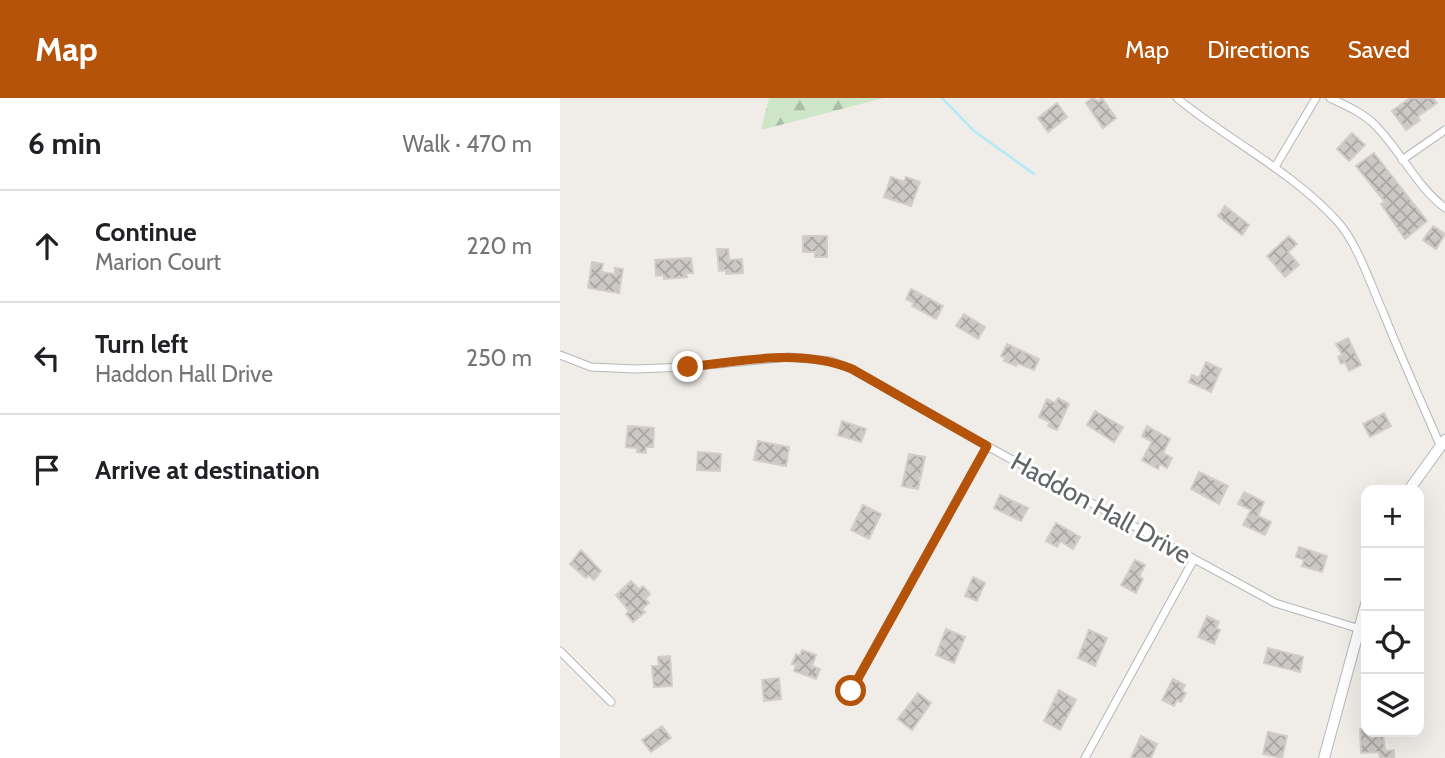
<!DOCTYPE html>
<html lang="en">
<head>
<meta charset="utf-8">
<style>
  :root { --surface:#fff; --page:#f6f6f6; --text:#202124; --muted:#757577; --line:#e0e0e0; --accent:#b45309 }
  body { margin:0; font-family:Cabin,sans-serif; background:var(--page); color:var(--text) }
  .controls { position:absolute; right:21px; bottom:21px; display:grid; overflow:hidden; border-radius:14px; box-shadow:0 7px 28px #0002 }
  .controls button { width:63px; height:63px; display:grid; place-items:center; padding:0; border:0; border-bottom:2px solid var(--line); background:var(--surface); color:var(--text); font:35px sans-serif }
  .stop { position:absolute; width:21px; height:21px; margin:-16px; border:5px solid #b45309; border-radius:50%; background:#fff }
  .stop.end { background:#b45309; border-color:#fff; box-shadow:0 2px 7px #0008 }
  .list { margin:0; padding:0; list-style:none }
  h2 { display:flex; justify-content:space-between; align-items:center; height:91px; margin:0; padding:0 28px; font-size:30px }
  h2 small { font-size:23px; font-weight:400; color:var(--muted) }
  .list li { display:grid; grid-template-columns:46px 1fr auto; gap:21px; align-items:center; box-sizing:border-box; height:112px; padding:0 28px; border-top:2px solid var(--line) }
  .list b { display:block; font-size:26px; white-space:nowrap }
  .list p { margin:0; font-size:23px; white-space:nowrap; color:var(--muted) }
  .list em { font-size:23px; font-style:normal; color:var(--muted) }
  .icon { flex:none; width:38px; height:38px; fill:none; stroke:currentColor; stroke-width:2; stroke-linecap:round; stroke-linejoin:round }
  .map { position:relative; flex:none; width:885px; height:660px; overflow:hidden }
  header { display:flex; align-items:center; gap:42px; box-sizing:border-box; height:98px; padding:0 35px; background:var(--accent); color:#fff }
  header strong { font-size:33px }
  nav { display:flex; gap:38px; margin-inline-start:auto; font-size:24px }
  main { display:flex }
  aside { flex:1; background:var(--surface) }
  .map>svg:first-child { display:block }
  .forest { fill:url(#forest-firs) }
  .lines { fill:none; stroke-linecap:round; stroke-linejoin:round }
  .stream { stroke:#b1eaf8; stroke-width:2.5 }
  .building { fill:url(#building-cross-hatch); stroke:#d4cdc7; stroke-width:2 }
  .minor-casing { stroke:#b3b7b9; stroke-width:9 }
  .secondary-casing { stroke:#b2b7b9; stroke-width:12 }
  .minor { stroke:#fff; stroke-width:7 }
  .secondary { stroke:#fff; stroke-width:10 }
  .route { stroke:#b45309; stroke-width:9 }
  .labels { text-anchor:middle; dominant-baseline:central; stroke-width:6; stroke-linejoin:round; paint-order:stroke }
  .street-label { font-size:26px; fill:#606567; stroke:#fff }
</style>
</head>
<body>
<header>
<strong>Map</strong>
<nav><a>Map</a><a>Directions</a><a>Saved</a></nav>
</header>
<main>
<aside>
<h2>6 min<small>Walk · 470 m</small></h2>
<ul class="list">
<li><svg class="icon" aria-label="ahead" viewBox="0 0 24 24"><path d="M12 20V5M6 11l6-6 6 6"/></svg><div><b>Continue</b><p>Marion Court</p></div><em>220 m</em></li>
<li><svg class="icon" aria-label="left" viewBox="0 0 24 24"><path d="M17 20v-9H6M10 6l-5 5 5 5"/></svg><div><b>Turn left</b><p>Haddon Hall Drive</p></div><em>250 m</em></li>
<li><svg class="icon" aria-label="arrive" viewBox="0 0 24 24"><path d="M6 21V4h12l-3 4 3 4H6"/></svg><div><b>Arrive at destination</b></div></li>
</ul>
</aside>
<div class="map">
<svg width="885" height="660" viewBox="0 0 885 660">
  <defs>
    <pattern id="forest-firs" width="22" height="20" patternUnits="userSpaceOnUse" patternTransform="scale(1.75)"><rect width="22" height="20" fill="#cfe5c8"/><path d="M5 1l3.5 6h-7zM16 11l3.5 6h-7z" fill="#abbda6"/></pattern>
    <pattern id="building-cross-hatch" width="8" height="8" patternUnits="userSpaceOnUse" patternTransform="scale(1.75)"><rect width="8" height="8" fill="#ccc8c5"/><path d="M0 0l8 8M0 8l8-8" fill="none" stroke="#a9a6a4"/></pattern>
  </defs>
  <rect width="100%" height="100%" fill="#f0ede9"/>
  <!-- forest -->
  <path class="forest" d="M 209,0 L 324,0 L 201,32 Z"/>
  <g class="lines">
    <!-- stream -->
    <path class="stream" d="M 382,0 L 414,33 L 474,76"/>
  </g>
  <!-- building -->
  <path class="building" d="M 532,0 L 538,3 L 542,0 L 556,20 L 543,30 L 526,5 Z
    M 850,0 L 873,0 L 877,5 L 857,19 L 860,22 L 846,32 L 832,13 Z
    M 497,5 L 507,19 L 488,34 L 478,20 Z
    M 792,35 L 805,47 L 789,63 L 777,51 Z
    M 814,55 L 867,123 L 845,141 L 821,106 L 825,104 L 796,68 Z
    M 331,79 L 344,84 L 346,79 L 360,84 L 351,108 L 324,99 Z
    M 665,108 L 689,127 L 682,137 L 658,118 Z
    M 873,128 L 885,136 L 876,151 L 863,142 Z
    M 243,138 L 267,138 L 267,159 L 255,159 L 255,154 L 243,154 Z
    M 729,138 L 737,146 L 728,154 L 739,167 L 725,179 L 707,158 Z
    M 157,151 L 168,151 L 169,162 L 182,161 L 183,175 L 166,176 L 166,172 L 159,173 Z
    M 131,160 L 133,175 L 126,175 L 127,179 L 104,181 L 104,177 L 96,178 L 95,162 Z
    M 32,164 L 43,166 L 41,174 L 55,176 L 55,170 L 63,171 L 59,195 L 28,190 Z
    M 351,191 L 383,208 L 376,221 L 352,208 L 354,205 L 346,201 Z
    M 404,216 L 425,229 L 418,241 L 396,228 Z
    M 788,240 L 801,267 L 789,273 L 785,264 L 781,266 L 778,259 L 782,257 L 776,246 Z
    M 447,246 L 479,261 L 474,272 L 457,265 L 456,268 L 444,263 L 445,260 L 441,258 Z
    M 646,264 L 661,271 L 651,294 L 629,284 L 632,277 L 639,280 Z
    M 498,300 L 509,306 L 497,332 L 488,328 L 490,324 L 479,319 L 487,301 L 495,305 Z
    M 535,313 L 563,329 L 554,344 L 527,327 Z
    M 824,315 L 831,328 L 810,339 L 803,326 Z
    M 282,323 L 306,331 L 301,344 L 278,337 Z
    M 68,328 L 94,330 L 93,349 L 86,349 L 86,355 L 77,354 L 77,350 L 66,349 Z
    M 587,328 L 610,341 L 603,355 L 612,360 L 607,370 L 600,366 L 598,371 L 582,362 L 592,344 L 582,338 Z
    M 198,343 L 229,349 L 226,368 L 194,362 Z
    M 138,354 L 161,356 L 160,373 L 137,372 Z
    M 349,356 L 365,359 L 358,391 L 342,388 Z
    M 639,374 L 668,388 L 659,406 L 631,391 Z
    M 684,394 L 704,404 L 698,418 L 711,424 L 705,437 L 683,427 L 691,412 L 678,406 Z
    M 440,397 L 468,410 L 461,423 L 434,410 Z
    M 303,407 L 321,416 L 309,441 L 291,432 Z
    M 496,425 L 520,439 L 513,451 L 500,443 L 497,449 L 486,443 Z
    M 739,449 L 767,458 L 762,474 L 742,468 L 744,462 L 736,459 Z
    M 21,452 L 41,473 L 34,482 L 28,477 L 26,480 L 10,466 Z
    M 575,462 L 585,467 L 579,479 L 583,481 L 576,495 L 561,487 Z
    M 413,479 L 425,485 L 417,503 L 405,498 Z
    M 71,483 L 79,491 L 83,488 L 90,496 L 85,501 L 89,505 L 82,511 L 85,514 L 73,524 L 66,516 L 69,513 L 56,497 Z
    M 647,518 L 659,524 L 656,530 L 660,532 L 654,546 L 638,539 Z
    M 386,531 L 405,539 L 394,565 L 376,557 Z
    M 529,532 L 547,540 L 535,568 L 518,560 Z
    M 708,550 L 743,559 L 740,574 L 704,565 Z
    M 242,552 L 256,557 L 252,568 L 260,571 L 256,581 L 234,573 L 236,567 L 232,566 L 236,556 L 240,558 Z
    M 110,558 L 112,588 L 94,589 L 92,568 L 99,568 L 98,559 Z
    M 219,580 L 221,601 L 204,603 L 202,582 Z
    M 613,581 L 625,587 L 622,593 L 626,595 L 621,604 L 617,602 L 614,608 L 602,602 Z
    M 499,592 L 516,602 L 500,632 L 484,623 Z
    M 358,595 L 371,605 L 352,632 L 338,621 Z
    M 102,628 L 111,640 L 91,654 L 82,642 Z
    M 806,630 L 806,634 L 823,634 L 825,653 L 834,652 L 834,660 L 820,660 L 819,654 L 801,655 L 800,631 Z
    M 708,634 L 727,638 L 722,660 L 703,656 Z
    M 581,638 L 597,646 L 591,660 L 571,660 Z"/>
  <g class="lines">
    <!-- minor casing -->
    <g class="minor-casing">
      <path id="minor" d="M 617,0 C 669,43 732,73 778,124 C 797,145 811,187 823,214 C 841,259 861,303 880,347
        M 770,0 C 785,7 801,14 813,25 C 840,51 855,87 885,110
        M 842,62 L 885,32
        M 715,69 L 756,0
        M 0,257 L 31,269 L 75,271 L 128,269 L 229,259 L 271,263 L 292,271 L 427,348 L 715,505 L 800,531
        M 0,553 L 51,604
        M 291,593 L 427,348
        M 525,660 L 634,461"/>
    </g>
    <!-- secondary casing -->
    <g class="secondary-casing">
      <path id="secondary" d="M 849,392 L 885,342
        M 764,660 L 806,506"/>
    </g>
    <!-- minor -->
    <use href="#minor" class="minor"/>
    <!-- secondary -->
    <use href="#secondary" class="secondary"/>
  </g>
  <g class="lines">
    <!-- route -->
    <path class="route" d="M 128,269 C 182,263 240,250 292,271 L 427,348 L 291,593"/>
  </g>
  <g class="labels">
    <!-- street labels -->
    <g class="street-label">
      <text transform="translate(541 410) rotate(29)">Haddon Hall Drive</text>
    </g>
  </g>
</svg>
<div class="controls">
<button>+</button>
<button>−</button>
<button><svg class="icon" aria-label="locate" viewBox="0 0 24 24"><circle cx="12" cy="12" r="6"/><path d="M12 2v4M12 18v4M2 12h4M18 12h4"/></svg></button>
<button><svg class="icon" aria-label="layers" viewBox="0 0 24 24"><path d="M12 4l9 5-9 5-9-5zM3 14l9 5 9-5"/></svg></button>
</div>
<div class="stop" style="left:291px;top:593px"></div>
<div class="stop end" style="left:128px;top:269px"></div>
</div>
</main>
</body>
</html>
